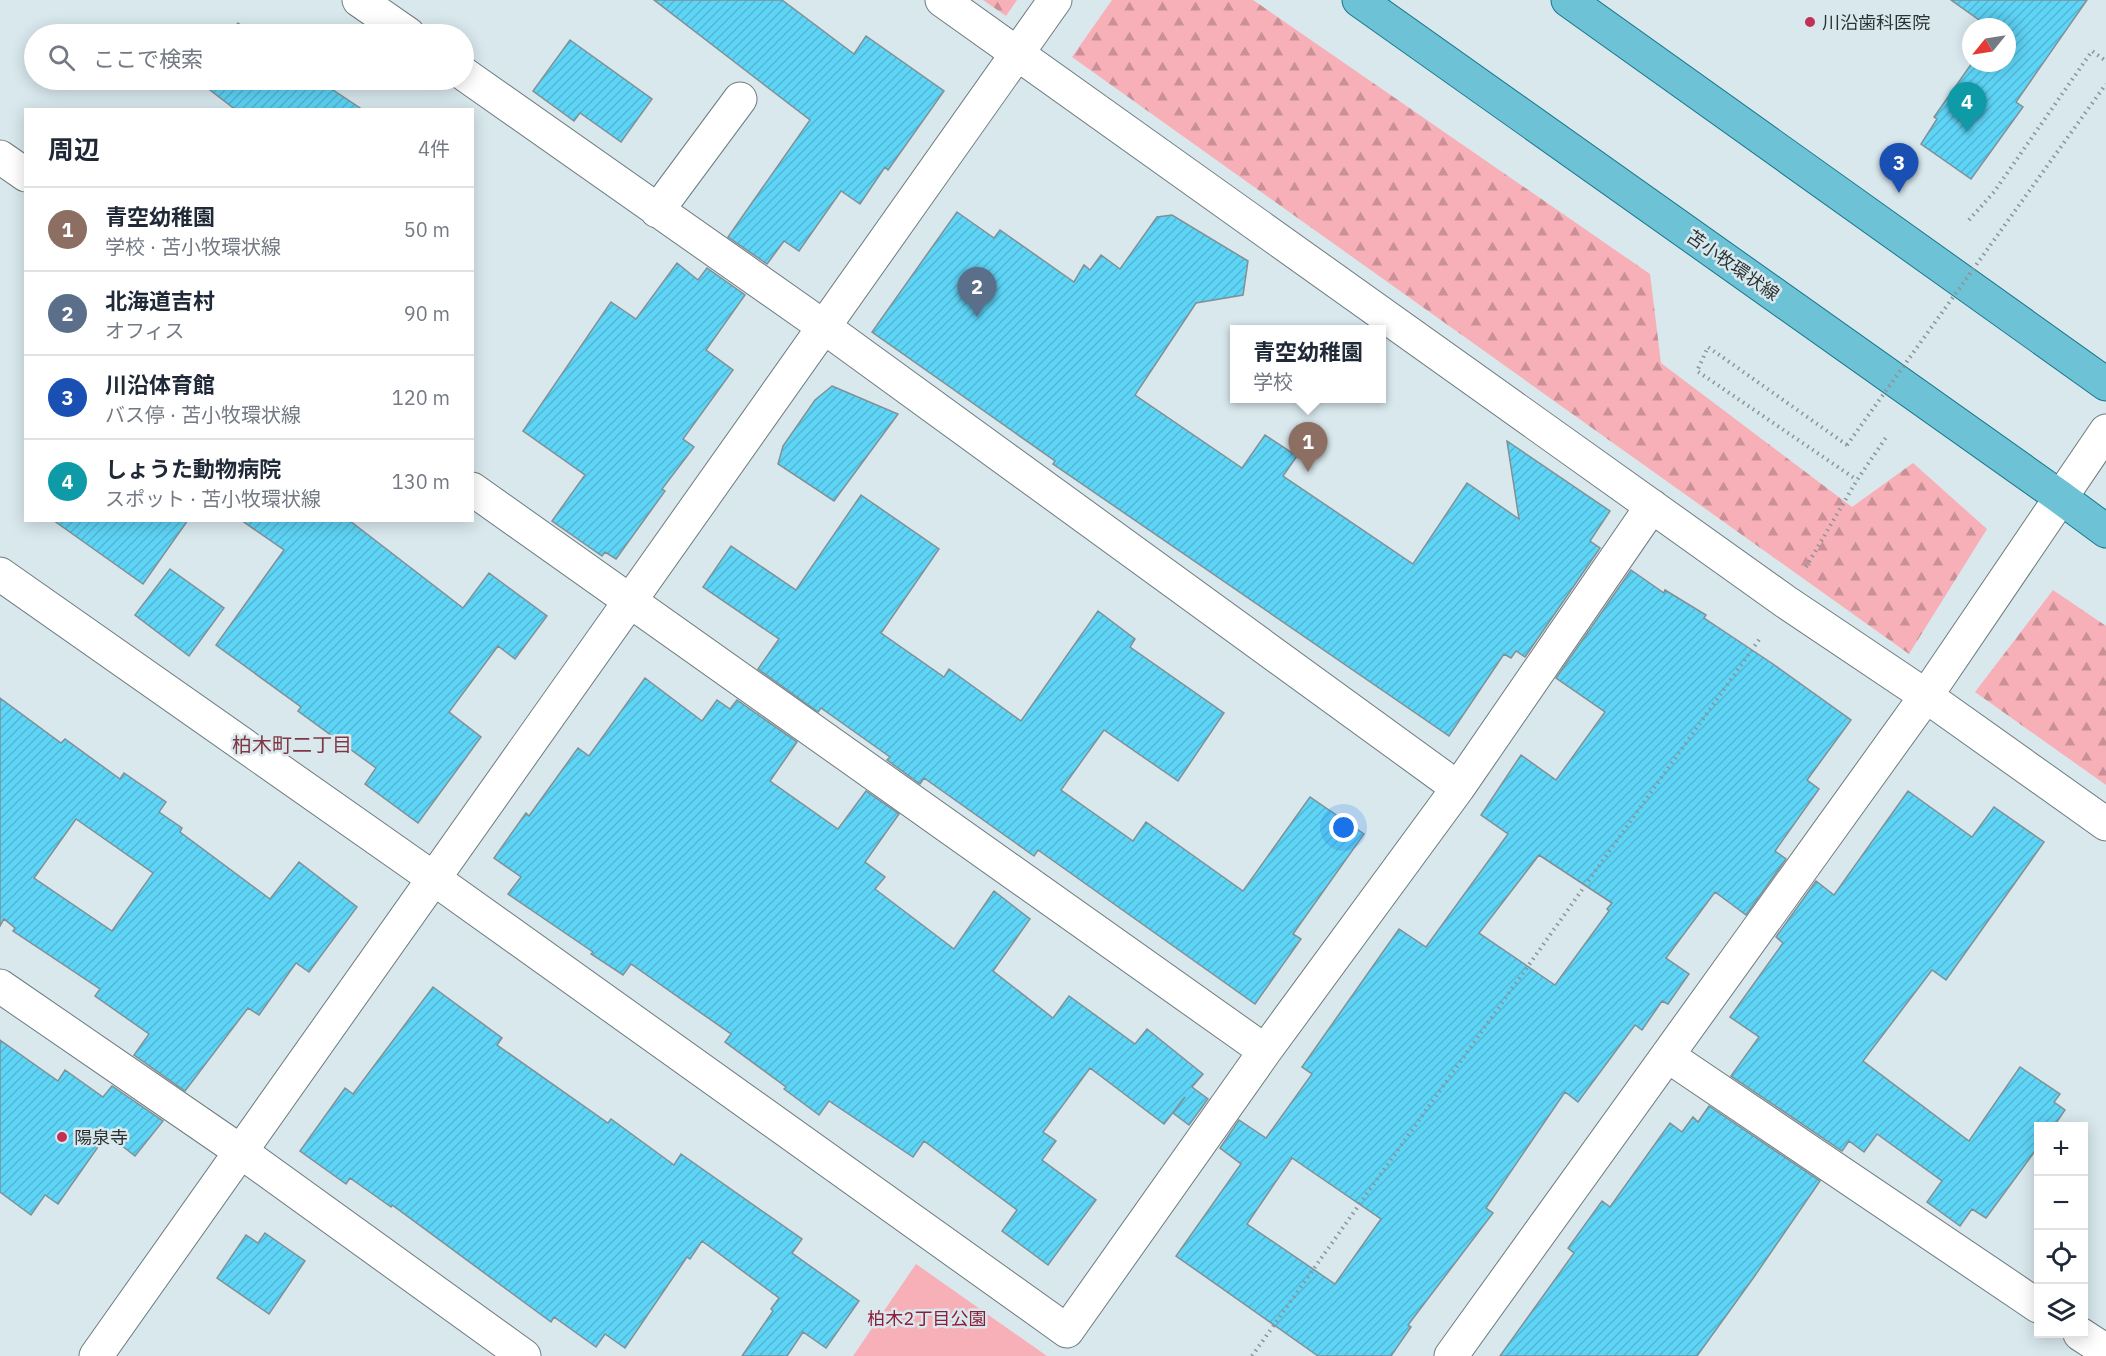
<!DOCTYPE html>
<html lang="ja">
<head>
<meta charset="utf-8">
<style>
  :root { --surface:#fff; --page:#f2f2f3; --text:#1f2937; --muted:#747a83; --line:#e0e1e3; --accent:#0f766e }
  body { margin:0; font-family:"IBM Plex Sans","Noto Sans JP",sans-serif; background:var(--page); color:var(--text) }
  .controls { position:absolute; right:18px; bottom:18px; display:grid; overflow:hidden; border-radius:0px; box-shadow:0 3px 15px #0003 }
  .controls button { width:54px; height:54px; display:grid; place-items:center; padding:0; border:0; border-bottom:2px solid var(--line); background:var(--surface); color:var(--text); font:30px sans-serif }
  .compass { position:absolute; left:1962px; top:18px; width:54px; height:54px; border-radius:50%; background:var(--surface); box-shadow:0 3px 15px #0003; rotate:240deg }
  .you { position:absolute; left:1344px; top:828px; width:21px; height:21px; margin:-15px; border:4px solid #fff; border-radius:50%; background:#1a73e8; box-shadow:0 0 0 9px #1a73e833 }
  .badge { display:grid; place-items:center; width:39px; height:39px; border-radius:50%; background:var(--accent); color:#fff; font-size:20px; font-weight:700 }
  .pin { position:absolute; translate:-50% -50px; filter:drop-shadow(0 2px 3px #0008) }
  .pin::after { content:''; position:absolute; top:32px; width:21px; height:18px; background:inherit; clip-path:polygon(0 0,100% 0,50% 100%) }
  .popup { position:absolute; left:1230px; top:325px; width:156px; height:78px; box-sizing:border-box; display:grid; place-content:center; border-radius:0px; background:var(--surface); filter:drop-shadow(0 2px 4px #0005); font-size:20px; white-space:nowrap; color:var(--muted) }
  .popup b { font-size:22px; color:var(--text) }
  .popup::after { content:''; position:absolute; left:50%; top:100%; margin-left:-12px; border:12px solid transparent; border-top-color:var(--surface) }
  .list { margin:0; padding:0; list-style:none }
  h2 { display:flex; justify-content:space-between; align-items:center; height:78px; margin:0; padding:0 24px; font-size:26px }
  h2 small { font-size:20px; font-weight:400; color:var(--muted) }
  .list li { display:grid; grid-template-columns:39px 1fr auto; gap:18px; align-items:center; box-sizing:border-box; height:84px; padding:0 24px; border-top:2px solid var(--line) }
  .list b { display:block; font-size:22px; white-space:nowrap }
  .list p { margin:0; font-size:20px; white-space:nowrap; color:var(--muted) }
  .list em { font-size:20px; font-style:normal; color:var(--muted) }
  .icon { flex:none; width:33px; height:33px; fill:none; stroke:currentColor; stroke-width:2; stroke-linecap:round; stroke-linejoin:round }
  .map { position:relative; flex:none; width:2106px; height:1356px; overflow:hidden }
  .search { position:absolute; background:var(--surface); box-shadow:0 3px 15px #0003; left:24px; top:24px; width:450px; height:66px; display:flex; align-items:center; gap:15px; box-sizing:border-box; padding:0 21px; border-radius:33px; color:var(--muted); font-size:22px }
  .panel { position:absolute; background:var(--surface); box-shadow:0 3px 15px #0003; left:24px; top:108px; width:450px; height:414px; border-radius:0px }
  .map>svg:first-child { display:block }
  .forest { fill:url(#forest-firs) }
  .green { fill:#f8b0b8 }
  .building { fill:url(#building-hatch); stroke:#819095; stroke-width:1.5; fill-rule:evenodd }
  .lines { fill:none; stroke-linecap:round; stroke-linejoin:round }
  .minor-casing { stroke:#6d7c80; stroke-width:35 }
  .major-casing { stroke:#18768b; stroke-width:35 }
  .path { stroke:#899598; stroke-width:4; stroke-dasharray:1.5 4.5; stroke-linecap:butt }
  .minor { stroke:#fff; stroke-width:33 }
  .major { stroke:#6ec2d6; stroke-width:33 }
  .path-bridge { stroke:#899598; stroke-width:4; stroke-dasharray:1.5 4.5; stroke-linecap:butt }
  .poi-dot { fill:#c13153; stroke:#d8e8ed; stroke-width:2 }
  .labels { text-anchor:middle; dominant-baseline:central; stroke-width:5; stroke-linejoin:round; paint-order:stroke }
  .poi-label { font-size:18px; fill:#2b3234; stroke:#d8e8ed; text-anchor:start }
  .street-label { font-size:18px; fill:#2b3234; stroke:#d8e8ed }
  .park-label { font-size:18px; fill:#8d1e39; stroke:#d8e8ed }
  .neighbourhood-label { font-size:20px; fill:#7f3743; stroke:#d8e8ed }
</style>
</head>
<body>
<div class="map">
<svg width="2106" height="1356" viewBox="0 0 2106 1356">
  <defs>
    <pattern id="forest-firs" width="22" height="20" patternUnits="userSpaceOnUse" patternTransform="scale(1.5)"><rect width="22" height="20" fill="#f8b0b8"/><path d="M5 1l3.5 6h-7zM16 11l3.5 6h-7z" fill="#c99096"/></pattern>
    <pattern id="building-hatch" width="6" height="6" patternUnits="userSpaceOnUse" patternTransform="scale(1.5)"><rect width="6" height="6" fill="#5ed4f6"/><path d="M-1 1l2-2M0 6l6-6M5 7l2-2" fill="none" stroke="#52b6d4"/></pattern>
  </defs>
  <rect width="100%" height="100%" fill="#d8e8ed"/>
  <!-- forest -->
  <path class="forest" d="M 983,0 L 1017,0 L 1006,16 Z
    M 1112,0 L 1253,0 L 1650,274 L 1661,363 L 1852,507 L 1913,463 L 1987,529 L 1909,654 L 1072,57 Z
    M 2053,590 L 2106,626 L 2106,785 L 1975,692 Z"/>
  <!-- green -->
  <path class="green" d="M 916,1264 L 1047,1356 L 853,1356 Z"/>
  <!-- building -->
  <path class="building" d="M 654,0 L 782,0 L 854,54 L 866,36 L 944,91 L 888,170 L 885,167 L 860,204 L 841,191 L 799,251 L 784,241 L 767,264 L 728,237 L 810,120 Z
    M 1951,0 L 2087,0 L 2016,102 L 2023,107 L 1971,179 L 1921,144 L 1937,119 L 1934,117 L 1972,63 L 2007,63 L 2007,27 L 1989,27 Z
    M 238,23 L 253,34 L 230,34 Z
    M 570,40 L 652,99 L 621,142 L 580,113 L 574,121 L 533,91 Z
    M 197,80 L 318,80 L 363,110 L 236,110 Z
    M 957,212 L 994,238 L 1000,230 L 1074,282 L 1084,265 L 1090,270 L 1101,255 L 1120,269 L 1157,217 L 1172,215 L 1248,261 L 1243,295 L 1196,303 L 1135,395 L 1242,468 L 1265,435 L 1297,456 L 1283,476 L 1413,564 L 1467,483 L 1519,519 L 1507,441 L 1610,511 L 1590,541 L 1600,548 L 1525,657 L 1516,651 L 1511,658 L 1504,654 L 1449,736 L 1053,464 L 1055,461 L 872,332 Z
    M 677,263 L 698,280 L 707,268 L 745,295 L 706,350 L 733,370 L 683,439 L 694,447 L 662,489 L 665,491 L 616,559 L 605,552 L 602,556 L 552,521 L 585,475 L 523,431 L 611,302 L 636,319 Z
    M 832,386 L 898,414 L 834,501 L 778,464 L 783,446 L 815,400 Z
    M 861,495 L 939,549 L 881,633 L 944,677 L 949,669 L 1021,721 L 1098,611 L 1135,639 L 1130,647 L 1224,713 L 1178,781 L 1104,730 L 1061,790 L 1133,841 L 1146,822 L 1243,891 L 1310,797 L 1364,834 L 1293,934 L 1301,939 L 1255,1004 L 1038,850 L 1034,856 L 924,778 L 920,784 L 887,760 L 890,757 L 821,708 L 818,712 L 758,669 L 779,639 L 703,587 L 731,546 L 796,590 Z
    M 53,520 L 188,520 L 143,584 Z
    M 241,520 L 350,521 L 463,608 L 489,573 L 547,616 L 515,659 L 498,646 L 449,712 L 481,737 L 418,823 L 365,784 L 376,768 L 298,711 L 301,707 L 216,645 L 284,550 Z
    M 170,569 L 224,608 L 189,656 L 135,615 Z
    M 1631,570 L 1664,593 L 1665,590 L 1706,615 L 1704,618 L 1773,664 L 1851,720 L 1807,780 L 1819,789 L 1775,851 L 1786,859 L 1746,915 L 1715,892 L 1666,958 L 1689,974 L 1668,1004 L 1662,1001 L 1642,1030 L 1635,1025 L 1578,1102 L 1565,1092 L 1486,1208 L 1493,1213 L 1408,1325 L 1411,1327 L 1391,1356 L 1318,1356 L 1176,1256 L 1241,1164 L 1220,1148 L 1239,1120 L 1266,1138 L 1312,1074 L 1302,1067 L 1399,929 L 1426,947 L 1508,834 L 1481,815 L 1521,755 L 1556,780 L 1605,712 L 1556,678 ZM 1539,855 L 1612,903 L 1607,909 L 1609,911 L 1555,985 L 1479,933 ZM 1292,1158 L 1381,1219 L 1335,1284 L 1247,1224 Z
    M 645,678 L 702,721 L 717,700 L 730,709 L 737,700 L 797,742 L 770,781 L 838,829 L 866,791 L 899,814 L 865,862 L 885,877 L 875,889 L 954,949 L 994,891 L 1030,919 L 993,971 L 1053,1018 L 1069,996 L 1135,1044 L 1147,1029 L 1203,1074 L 1192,1087 L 1208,1099 L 1189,1125 L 1173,1113 L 1185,1097 L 1164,1124 L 1090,1068 L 1043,1132 L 1056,1141 L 1042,1160 L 1096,1200 L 1048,1265 L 1002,1231 L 1017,1210 L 924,1141 L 913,1157 L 829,1101 L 819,1115 L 784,1089 L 786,1087 L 725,1042 L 731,1034 L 631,964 L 623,975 L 591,954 L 593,952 L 508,894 L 521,877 L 494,858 L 526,813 L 529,816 L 578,748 L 589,756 Z
    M 0,698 L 61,743 L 65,739 L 120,779 L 124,773 L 166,802 L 159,812 L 182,828 L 180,832 L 270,899 L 299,862 L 357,907 L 309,972 L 296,963 L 259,1015 L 248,1008 L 185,1091 L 134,1055 L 149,1034 L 95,996 L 100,989 L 13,931 L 15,928 L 4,919 L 0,926 ZM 76,819 L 153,873 L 112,931 L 34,878 Z
    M 1908,791 L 1972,837 L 1994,807 L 2044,842 L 1946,980 L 1932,970 L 1863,1061 L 1969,1141 L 2020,1067 L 2060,1094 L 2054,1102 L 2065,1110 L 2054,1126 L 2038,1126 L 2038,1147 L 1986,1218 L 1972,1209 L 1960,1226 L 1927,1202 L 1942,1181 L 1877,1134 L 1864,1152 L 1849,1141 L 1842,1151 L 1731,1076 L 1759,1037 L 1730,1017 L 1783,943 L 1776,937 L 1816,881 L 1834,895 Z
    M 433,987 L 502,1038 L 497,1045 L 608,1123 L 611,1119 L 674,1165 L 681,1154 L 802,1239 L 792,1253 L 859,1301 L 826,1348 L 803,1332 L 787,1356 L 742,1356 L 773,1311 L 771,1309 L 779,1298 L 702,1241 L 690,1259 L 687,1257 L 625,1348 L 605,1334 L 596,1347 L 554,1317 L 551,1322 L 392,1205 L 391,1207 L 350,1178 L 346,1184 L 300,1151 L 345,1088 L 353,1094 Z
    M 0,1040 L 58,1081 L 65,1070 L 103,1097 L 112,1086 L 163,1121 L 135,1156 L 107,1134 L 58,1204 L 45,1195 L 31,1215 L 0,1192 Z
    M 1709,1106 L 1820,1181 L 1754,1277 L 1697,1356 L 1500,1356 L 1574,1253 L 1568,1248 L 1602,1201 L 1610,1207 L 1670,1123 L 1682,1132 L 1693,1117 L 1698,1122 Z
    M 265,1233 L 305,1261 L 269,1314 L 217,1278 L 246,1235 L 258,1243 Z"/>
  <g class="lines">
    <!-- minor casing -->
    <g class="minor-casing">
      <path id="minor" d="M 359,0 L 408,34
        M 942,0 L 1786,602 L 1926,696 L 2106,824
        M 464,74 L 824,327 L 1458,788
        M 0,157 L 26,175
        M 657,211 L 740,99
        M 472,489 L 1265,1051
        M 0,574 L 433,878 L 1067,1331 L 1265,1051 L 1458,788 L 1652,506
        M 0,986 L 240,1151 L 524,1356
        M 1668,1056 L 2038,1306
        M 2080,1334 L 2106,1351
        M 96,1356 L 1055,0
        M 1451,1356 L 1926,696 L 2106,431"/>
    </g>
    <!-- major casing -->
    <g class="major-casing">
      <path id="major" d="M 1359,0 L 2060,497 L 2106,531
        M 1568,0 L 2106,384"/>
    </g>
    <!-- path -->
    <path class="path" d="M 1969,220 L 1994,192 L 2092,51 L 2106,61
      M 1847,445 L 1708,347 L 1697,371 L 1857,480
      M 1806,567 L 1857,480 L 1887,436
      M 1252,1356 L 1761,637"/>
    <!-- minor -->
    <use href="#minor" class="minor"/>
    <!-- major -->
    <use href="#major" class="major"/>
    <!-- path-bridge -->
    <path class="path-bridge" d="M 1847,445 L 2106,84"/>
  </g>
  <!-- markers -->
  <g class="poi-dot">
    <circle cx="1810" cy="22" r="6"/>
    <circle cx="62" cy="1137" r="6"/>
  </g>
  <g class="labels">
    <!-- poi labels -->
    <g class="poi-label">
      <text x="1822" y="22">川沿歯科医院</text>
      <text x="74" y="1137">陽泉寺</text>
    </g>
    <!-- street labels -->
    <g class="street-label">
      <text transform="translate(1733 265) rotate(35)">苫小牧環状線</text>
    </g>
    <!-- park labels -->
    <g class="park-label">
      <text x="927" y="1318">柏木2丁目公園</text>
    </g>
    <!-- neighbourhood labels -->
    <g class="neighbourhood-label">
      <text x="292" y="744">柏木町二丁目</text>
    </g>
  </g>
</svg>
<div class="controls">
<button>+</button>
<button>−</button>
<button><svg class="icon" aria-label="locate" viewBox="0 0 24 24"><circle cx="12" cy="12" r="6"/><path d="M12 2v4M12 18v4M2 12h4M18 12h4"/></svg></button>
<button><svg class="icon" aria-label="layers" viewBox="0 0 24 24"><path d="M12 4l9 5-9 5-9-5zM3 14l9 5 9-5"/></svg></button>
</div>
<svg class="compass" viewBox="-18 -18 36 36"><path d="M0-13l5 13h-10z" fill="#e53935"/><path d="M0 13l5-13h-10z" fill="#747a83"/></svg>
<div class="you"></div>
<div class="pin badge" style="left:1308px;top:472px;background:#8d6e63">1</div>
<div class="popup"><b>青空幼稚園</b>学校</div>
<div class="pin badge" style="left:977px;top:317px;background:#5c6f8a">2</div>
<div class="pin badge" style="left:1899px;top:193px;background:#1a4fb4">3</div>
<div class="pin badge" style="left:1967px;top:132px;background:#0f9aa8">4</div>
<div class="search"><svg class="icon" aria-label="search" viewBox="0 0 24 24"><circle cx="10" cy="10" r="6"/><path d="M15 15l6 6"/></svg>ここで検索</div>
<section class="panel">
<h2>周辺<small>4件</small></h2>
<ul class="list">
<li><span class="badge" style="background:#8d6e63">1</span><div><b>青空幼稚園</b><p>学校 · 苫小牧環状線</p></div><em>50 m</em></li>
<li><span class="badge" style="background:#5c6f8a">2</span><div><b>北海道吉村</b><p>オフィス</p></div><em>90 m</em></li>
<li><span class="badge" style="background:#1a4fb4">3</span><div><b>川沿体育館</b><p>バス停 · 苫小牧環状線</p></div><em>120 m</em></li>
<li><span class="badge" style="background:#0f9aa8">4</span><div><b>しょうた動物病院</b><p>スポット · 苫小牧環状線</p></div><em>130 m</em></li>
</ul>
</section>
</div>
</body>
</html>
